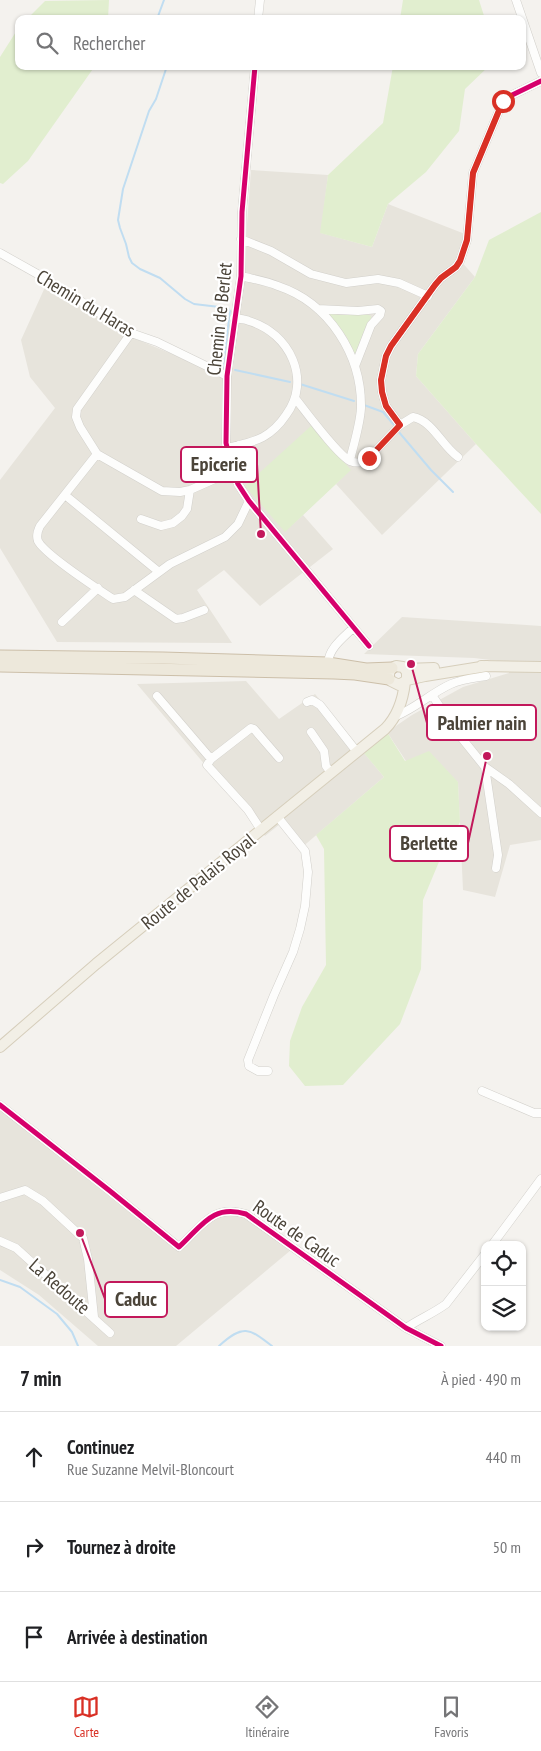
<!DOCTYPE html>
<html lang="fr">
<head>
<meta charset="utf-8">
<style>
  :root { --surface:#fff; --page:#f6f6f6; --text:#202124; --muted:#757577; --line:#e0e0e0; --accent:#d93025 }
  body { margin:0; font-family:"PT Sans Narrow",sans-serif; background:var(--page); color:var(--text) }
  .controls { position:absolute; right:15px; bottom:15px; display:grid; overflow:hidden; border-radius:10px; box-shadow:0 1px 4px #0004 }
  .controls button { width:45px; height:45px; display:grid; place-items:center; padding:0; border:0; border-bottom:1px solid var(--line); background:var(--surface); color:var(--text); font:25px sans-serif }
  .stop { position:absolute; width:15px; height:15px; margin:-11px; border:4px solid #d93025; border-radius:50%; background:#fff }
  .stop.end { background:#d93025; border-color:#fff; box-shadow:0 1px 5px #0008 }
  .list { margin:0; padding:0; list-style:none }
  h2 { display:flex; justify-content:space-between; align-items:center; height:65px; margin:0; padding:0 20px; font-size:21px }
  h2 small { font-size:16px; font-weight:400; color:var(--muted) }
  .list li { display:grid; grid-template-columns:32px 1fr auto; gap:15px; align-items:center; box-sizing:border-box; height:90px; padding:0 20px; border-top:1px solid var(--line) }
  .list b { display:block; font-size:19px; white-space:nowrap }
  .list p { margin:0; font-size:16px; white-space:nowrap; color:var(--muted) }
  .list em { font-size:16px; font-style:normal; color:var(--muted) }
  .icon { flex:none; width:28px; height:28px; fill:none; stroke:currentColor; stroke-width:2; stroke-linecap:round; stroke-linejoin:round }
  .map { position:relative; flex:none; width:541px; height:1346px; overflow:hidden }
  .search { position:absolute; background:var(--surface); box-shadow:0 1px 4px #0004; left:15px; right:15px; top:15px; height:55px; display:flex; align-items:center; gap:12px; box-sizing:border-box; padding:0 18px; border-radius:10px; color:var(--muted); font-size:19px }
  .sheet { height:335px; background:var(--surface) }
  nav { display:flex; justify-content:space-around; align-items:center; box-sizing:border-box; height:70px; border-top:1px solid var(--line); background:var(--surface); font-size:14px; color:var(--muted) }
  nav a { display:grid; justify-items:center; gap:2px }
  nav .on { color:var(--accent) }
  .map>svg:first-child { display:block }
  .residential { fill:#e7e4dc }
  .green { fill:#e1eecf }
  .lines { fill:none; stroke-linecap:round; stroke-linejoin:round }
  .stream { stroke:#c0ddf1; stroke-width:2 }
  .minor-casing { stroke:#d2d0cb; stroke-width:9 }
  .major-casing { stroke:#d6cebb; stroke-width:12 }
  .highway-casing { stroke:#ccbfa9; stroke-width:13 }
  .minor { stroke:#fdfdfc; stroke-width:8 }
  .major { stroke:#f2efe6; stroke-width:10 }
  .highway { stroke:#ede8db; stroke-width:11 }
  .cycleway-casing { stroke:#fff; stroke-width:8 }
  .cycleway { stroke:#d6006c; stroke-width:5 }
  .route { stroke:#d93025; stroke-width:6 }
  .labels { text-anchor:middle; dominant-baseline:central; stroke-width:4.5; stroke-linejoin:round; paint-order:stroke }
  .street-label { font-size:19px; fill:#4b4439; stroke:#fff }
  .leader { fill:none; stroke:#c2185b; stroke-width:2 }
  .callout-dot { fill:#c2185b; stroke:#fff; stroke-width:2 }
  .callout { fill:#fff; stroke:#c2185b; stroke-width:2 }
  .callout-label { font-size:20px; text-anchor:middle; font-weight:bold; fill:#4b4439 }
</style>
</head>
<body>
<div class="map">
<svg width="541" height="1346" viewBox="0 0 541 1346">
  <rect width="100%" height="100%" fill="#f4f2ee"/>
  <!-- residential -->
  <path class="residential" d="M 251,170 L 328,175 L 321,233 L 372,247 L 388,204 L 465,234 L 459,259 L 475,277 L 418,354 L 416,376 L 476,444 L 382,535 L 336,484 L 351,469 L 285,532 L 303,515 L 333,549 L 260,606 L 224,570 L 197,590 L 232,643 L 57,642 L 0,548 L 0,480 L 55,408 L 30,377 L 21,340 L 46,285 L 131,337 L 230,378 L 243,280 Z
    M 402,617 L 541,626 L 541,840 L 510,845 L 495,897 L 463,890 L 458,782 L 406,761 L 387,732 L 412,715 L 463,687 L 509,673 L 507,662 L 474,658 L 364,654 Z
    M 246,681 L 279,719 L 315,694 L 384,777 L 300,849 L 280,824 L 265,836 L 137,684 Z
    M 0,1108 L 179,1248 L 210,1219 L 221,1213 L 246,1217 L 291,1250 L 176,1346 L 98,1346 L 39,1295 L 0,1270 Z"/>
  <!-- green -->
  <path class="green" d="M 109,0 L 108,19 L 27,19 L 45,1 Z
    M 403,0 L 479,0 L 485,19 L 400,19 Z
    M 19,27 L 19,66 L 95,66 L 28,161 L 3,184 L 0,183 L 0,57 Z
    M 393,66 L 489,66 L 465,89 L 459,131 L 426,172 L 388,204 L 372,247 L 320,233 L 328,175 L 383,123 Z
    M 541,212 L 541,514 L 476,444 L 416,376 L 418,354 L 475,277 L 489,240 Z
    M 327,314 L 346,315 L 366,314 L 371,316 L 371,320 L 363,334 L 354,357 L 347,337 Z
    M 312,425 L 351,470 L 285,532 L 245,486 Z
    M 387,732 L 405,761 L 429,751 L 458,782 L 460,822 L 441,857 L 423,900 L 421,969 L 400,1024 L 343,1085 L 305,1086 L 289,1066 L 290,1041 L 302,1007 L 326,965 L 324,849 L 316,835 L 384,777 L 363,752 Z"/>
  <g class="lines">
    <!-- stream -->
    <path class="stream" d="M 157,19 L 164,0
      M 167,66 L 156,99 L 149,111 L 123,189 L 118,220 L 120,228 L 126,244 L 129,257 L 132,263 L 140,269 L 160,278 L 185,299 L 194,304 L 228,308 L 230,311 L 223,368
      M 235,370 L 290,382
      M 300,384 L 354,401
      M 364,405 L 383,412 L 394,425
      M 398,431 L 431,470 L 453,492
      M 0,1280 L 20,1287 L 57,1314 L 72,1332 L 78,1346
      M 219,1346 C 243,1324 249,1328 272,1346"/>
    <!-- minor casing -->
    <g class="minor-casing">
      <path id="minor" d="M 516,0 L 541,73
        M 258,19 L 260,0
        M 255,66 L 242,212 L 241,276 L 227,376 L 226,443 L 233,471 L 238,484 L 249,501 L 369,646
        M 241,239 L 271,251 L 311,274 L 346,283 L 378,279 L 399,283 L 428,296
        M 0,253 L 41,276 L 131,333 L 157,342 L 227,376
        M 241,276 C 253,279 266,281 278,286 C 329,303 362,355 361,408 C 360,425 354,443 350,460
        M 318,309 L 358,311 L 378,309 L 381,311 L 380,315 L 371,325 L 355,366
        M 131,333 L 77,409 L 76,417 L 80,427 L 97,454 L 162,491 L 180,492 L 190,490 L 233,471
        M 295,398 C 307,413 336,453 350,461 C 355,463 361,463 366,461 L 400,425 L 413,417 C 433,421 442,446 458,457
        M 400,425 L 386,406 L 382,392 L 381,380 L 386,356 L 391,346 L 435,285 L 441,278 L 456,267 L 460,261 L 467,240 L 473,173 L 503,101 L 508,97 L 541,81
        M 227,448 C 239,445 252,443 263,437 C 272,432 280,424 286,415 C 312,380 290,333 249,321 C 245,319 239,319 234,318
        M 97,454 L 40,526 C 38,530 36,536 38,541 C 45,555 98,589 113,599 L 125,597 L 170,564 L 225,537 L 238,524 L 249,501
        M 231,466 L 239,445
        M 65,495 L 159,572
        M 141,519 L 161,526 L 173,523 L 182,516 L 187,509 L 190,490
        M 134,590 L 176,619 L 183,618 L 204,610
        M 62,622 L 98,588
        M 328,663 C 329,648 343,638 353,628
        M 432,695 L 456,731 L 485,767 L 509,784 L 541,813
        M 157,696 L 211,759
        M 307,702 L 312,700 L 320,705 L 357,752
        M 396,716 C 416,708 431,693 451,684 C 462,679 474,678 486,676
        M 311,732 L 324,751 L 326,766 L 331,773
        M 485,767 L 498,855 L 496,868
        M 261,830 L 248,810 L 207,765 L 211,759 L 251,728 L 254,729 L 279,758
        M 268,1071 L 258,1071 L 249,1066 L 248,1060 L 274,995 L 293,952 L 300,929 L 305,906 L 308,872 L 305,851 L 277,816
        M 482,1091 L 534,1113 L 541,1113
        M 0,1105 L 110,1191 L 179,1247 C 202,1226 212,1204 246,1214 L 406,1328 L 441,1346
        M 0,1198 L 25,1190 L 43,1201 L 83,1238 L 88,1259 L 94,1317
        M 0,1241 L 16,1248 L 110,1333
        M 492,1245 L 541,1179
        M 406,1328 C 419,1319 434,1313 446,1304 L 485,1254"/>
    </g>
    <!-- major casing -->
    <g class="major-casing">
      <path id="major" d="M 481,666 L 541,667
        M 405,669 L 434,668
        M 407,680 L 407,672 L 403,667 L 396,666 C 389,669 387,675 391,681 L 399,685 L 407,680 L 425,676 L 487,666
        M 0,1047 L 96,964 L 385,729 C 398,716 403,700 405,682"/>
    </g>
    <!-- highway casing -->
    <g class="highway-casing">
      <path id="highway" d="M 0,656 L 163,658 L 328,663 L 366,669 L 392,668
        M 0,666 L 334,673 L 355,674 L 389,679"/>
    </g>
    <!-- minor -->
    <use href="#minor" class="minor"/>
    <!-- major -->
    <use href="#major" class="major"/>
    <!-- highway -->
    <use href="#highway" class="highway"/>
    <!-- cycleway casing -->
    <g class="cycleway-casing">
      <path id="cycleway" d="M 255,66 L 242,212 L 241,276 L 227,376 L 226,443 L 233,471 L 238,484 L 249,501 L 369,646
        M 400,425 L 386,406 L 382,392 L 381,380 L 386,356 L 391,346 L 435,285 L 441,278 L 456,267 L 460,261 L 467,240 L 473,173 L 503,101 L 508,97 L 541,81
        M 0,1105 L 110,1191 L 179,1247 C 202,1226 212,1204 246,1214 L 406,1328 L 441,1346"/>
    </g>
    <!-- cycleway -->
    <use href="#cycleway" class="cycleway"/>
  </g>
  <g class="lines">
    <!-- route -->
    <path class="route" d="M 369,458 L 400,425 L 386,406 L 382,392 L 381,380 L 386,356 L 391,346 L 435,285 L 441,278 L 456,267 L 460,261 L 467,240 L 473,173 L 503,101"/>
  </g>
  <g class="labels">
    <!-- street labels -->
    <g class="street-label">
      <text transform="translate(86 303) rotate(31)">Chemin du Haras</text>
      <text transform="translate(219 319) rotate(-84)">Chemin de Berlet</text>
      <text transform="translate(198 881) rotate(-39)">Route de Palais Royal</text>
      <text transform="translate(297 1233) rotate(35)">Route de Caduc</text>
      <text transform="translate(60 1286) rotate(41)">La Redoute</text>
    </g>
  </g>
  <!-- callouts -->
  <path class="leader" d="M261 534L257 464M411 664L427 723M487 756L468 843M80 1233L105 1299"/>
  <g class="callout-dot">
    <circle cx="261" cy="534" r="5"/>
    <circle cx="411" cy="664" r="5"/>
    <circle cx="487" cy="756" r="5"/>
    <circle cx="80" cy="1233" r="5"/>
  </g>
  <g class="callout">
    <rect x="181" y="447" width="76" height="35" rx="5"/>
    <rect x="427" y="705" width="109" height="35" rx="5"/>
    <rect x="390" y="826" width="78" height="35" rx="5"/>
    <rect x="105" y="1282" width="62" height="35" rx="5"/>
  </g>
  <g class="callout-label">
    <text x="219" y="471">Epicerie</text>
    <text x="482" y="730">Palmier nain</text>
    <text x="429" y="850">Berlette</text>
    <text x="136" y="1306">Caduc</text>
  </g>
</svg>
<div class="controls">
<button><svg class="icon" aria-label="locate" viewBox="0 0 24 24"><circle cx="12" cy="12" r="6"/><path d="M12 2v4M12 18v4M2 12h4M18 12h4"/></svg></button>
<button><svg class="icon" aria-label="layers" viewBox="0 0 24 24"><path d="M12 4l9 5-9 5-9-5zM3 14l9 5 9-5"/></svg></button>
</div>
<div class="stop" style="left:503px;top:101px"></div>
<div class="stop end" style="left:369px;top:458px"></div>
<div class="search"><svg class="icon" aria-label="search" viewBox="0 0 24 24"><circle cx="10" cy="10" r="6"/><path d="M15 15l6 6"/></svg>Rechercher</div>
</div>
<section class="sheet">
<h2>7 min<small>À pied · 490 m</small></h2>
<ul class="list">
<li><svg class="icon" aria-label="ahead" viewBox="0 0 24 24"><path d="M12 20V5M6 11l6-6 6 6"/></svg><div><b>Continuez</b><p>Rue Suzanne Melvil-Bloncourt</p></div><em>440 m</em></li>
<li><svg class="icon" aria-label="right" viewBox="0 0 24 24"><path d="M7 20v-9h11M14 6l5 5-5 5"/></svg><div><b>Tournez à droite</b></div><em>50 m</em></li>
<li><svg class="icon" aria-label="arrive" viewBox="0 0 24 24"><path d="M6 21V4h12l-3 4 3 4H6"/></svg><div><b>Arrivée à destination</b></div></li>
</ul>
</section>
<nav>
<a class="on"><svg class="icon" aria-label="map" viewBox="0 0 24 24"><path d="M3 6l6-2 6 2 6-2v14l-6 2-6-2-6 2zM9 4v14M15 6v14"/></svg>Carte</a>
<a><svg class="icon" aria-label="directions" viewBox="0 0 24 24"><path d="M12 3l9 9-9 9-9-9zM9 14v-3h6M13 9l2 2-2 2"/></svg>Itinéraire</a>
<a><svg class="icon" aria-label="saved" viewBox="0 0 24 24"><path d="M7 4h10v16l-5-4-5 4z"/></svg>Favoris</a>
</nav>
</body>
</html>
